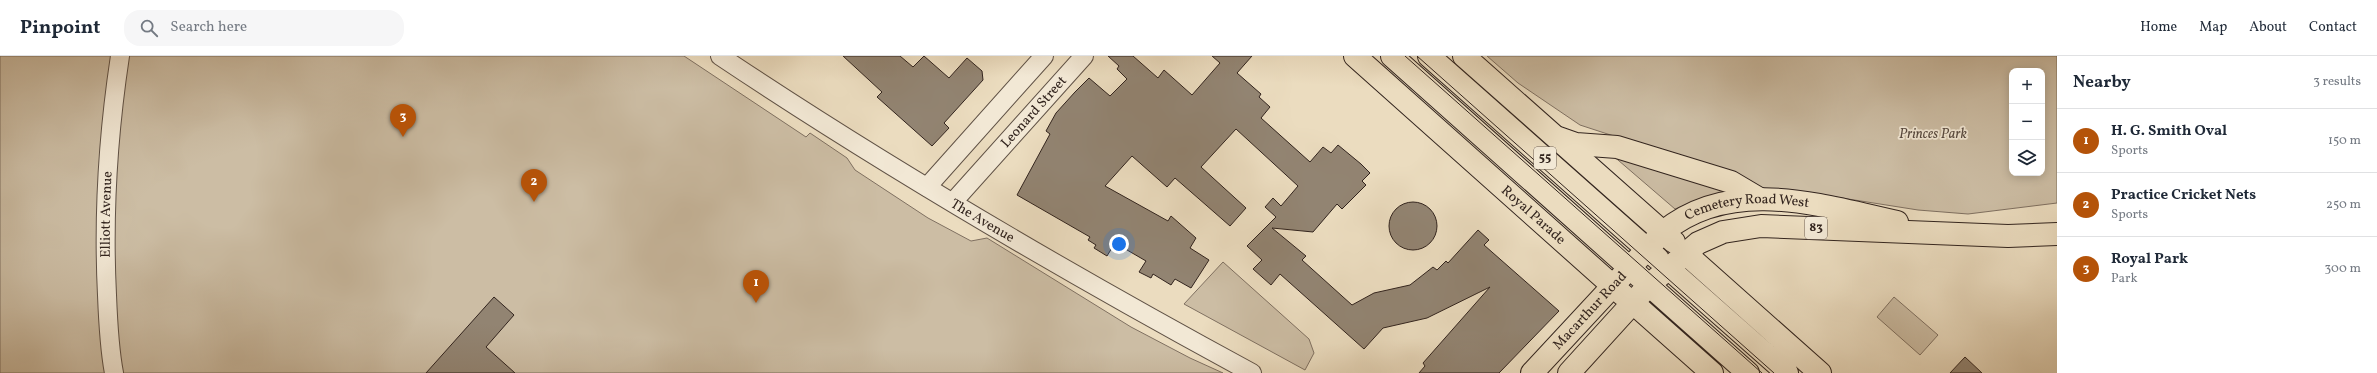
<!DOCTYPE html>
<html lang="en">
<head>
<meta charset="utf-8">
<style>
  :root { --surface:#fff; --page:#f6f6f7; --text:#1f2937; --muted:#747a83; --line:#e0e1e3; --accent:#b45309 }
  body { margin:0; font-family:Vollkorn,serif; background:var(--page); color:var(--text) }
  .controls { position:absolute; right:12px; top:12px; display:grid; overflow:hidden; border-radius:8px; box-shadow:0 2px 10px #0003 }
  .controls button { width:36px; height:36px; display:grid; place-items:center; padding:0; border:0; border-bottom:1px solid var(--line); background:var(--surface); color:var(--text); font:20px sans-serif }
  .you { position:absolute; left:1119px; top:188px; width:14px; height:14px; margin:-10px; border:3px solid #fff; border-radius:50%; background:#1a73e8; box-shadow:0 0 0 6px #1a73e833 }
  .badge { display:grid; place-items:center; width:26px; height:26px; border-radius:50%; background:var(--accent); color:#fff; font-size:13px; font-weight:700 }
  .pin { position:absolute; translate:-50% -33px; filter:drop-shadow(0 1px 2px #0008) }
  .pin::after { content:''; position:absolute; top:21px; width:14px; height:12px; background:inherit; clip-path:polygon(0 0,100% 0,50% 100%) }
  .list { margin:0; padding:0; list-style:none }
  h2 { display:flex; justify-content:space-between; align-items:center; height:52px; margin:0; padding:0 16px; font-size:17px }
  h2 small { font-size:13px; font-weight:400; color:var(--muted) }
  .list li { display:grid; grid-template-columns:26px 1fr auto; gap:12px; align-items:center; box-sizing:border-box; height:64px; padding:0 16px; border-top:1px solid var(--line) }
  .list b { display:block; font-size:15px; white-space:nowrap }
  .list p { margin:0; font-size:13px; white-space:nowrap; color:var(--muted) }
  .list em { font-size:13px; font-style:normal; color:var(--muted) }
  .icon { flex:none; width:22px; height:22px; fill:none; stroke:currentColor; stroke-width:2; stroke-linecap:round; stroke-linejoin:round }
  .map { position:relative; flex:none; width:2057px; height:317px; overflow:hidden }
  header { display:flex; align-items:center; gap:24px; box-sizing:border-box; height:56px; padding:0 20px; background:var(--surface); border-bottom:1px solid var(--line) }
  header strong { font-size:19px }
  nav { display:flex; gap:22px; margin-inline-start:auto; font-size:14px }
  .search { width:280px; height:36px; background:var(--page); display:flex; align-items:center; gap:10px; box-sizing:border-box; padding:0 14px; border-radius:16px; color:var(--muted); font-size:15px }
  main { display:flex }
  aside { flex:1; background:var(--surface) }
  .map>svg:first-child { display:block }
  .green { fill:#ccbda4; stroke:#7f7061; fill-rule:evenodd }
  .building { fill:#928472; stroke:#32241e }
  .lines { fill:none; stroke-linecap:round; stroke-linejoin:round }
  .street-casing { stroke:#605246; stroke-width:20 }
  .primary-casing { stroke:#32241e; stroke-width:24 }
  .highway-casing { stroke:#32241e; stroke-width:24 }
  .street { stroke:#f2e8d5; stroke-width:18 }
  .primary { stroke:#ebdcbf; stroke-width:22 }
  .highway { stroke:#ebdcbf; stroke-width:22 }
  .tram { stroke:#32241e; stroke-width:1 }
  .labels { text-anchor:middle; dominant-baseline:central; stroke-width:3.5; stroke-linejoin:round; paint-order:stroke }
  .shield { fill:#f2e8d5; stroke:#6c5f55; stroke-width:1 }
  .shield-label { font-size:13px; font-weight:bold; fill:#32241e }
  .street-label { font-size:14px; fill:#32241e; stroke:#f2e8d5 }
  .park-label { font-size:14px; font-style:italic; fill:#584a40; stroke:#f2e8d5 }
</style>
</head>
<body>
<header>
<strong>Pinpoint</strong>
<div class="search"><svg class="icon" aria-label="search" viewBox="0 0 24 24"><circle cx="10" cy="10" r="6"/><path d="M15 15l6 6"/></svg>Search here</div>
<nav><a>Home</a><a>Map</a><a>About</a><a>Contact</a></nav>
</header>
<main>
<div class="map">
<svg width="2057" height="317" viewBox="0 0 2057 317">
  <rect width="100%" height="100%" fill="#ebdcbf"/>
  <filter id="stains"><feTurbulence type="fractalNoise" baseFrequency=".005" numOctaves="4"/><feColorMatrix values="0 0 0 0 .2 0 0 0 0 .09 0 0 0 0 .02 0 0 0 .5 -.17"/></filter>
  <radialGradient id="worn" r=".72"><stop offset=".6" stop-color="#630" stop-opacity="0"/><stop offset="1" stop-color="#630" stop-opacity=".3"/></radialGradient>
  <!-- green -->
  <path class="green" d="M 0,0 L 684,0 L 806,81 L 810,77 L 847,102 L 855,114 L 928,162 L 971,185 L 987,182 L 1131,271 L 1190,302 L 1223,317 L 0,317 Z
    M 1487,0 L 2057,0 L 2057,147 L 1968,158 L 1918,154 L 1791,134 L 1756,133 L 1730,118 L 1580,69 L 1518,27 ZM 2012,15 L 2042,15 L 2042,117 L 2012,117 Z
    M 1611,98 L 1732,135 L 1706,141 L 1675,153 Z
    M 1223,206 L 1309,283 L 1314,297 L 1305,314 L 1184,248 Z
    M 1894,241 L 1938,279 L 1920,299 L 1877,261 Z"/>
  <!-- building -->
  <path class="building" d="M 843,0 L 900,0 L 913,11 L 924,0 L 949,22 L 967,2 L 982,15 L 983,24 L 944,67 L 949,72 L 932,90 L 877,41 L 882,36 Z
    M 1108,0 L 1133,0 L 1158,22 L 1164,14 L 1192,39 L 1220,7 L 1212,0 L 1252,0 L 1237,17 L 1261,38 L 1259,41 L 1270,51 L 1261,62 L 1310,106 L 1323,91 L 1331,97 L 1338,89 L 1361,108 L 1370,117 L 1362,125 L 1366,129 L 1342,153 L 1337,148 L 1313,176 L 1272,172 L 1306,200 L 1302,204 L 1352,249 L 1374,237 L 1410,229 L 1433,211 L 1437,214 L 1446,205 L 1448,207 L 1478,174 L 1489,184 L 1484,189 L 1559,255 L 1499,317 L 1419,317 L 1425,310 L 1423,307 L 1490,231 L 1427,262 L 1383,272 L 1364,293 L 1280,218 L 1271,229 L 1253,213 L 1262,204 L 1247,190 L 1276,161 L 1265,151 L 1273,142 L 1281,150 L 1298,130 L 1236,73 L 1201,111 L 1246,152 L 1230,170 L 1175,122 L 1167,131 L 1132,100 L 1105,130 L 1168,165 L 1171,160 L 1196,182 L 1190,192 L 1209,204 L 1191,232 L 1175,223 L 1171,229 L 1153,218 L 1151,222 L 1139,216 L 1146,205 L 1115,187 L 1107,200 L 1094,192 L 1096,189 L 1088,184 L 1090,181 L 1017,139 L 1050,78 L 1046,75 L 1056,57 L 1075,36 L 1089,22 L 1110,40 L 1127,23 L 1117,13 L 1119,10 Z
    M1389 170a24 24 0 1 1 48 0a24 24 0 1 1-48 0Z
    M 494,241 L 514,259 L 486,291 L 515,317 L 426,317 Z
    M 1965,301 L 1982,317 L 1950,317 Z"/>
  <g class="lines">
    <!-- street casing -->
    <g class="street-casing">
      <g id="street">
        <path id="s1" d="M 720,0 C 892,115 1071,219 1252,317"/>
        <path d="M 927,131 L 1044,0"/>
        <path id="s2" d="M 953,146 L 1084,0"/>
        <path id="s3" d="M 114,317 C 109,291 108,265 107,239 C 103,159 108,79 120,0"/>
      </g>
    </g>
    <!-- primary casing -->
    <g class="primary-casing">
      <path id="primary" d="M 1685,197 L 1820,317
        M 1668,212 L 1787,317
        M 1649,229 L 1748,317
        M 1632,246 L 1712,317"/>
    </g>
    <!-- highway casing -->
    <g class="highway-casing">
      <g id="highway">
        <path id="s4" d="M 1355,0 L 1623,239"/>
        <path d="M 1392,0 L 1640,221"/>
        <path d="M 1429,0 L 1658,203"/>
        <path d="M 1464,0 L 1674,186"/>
        <path d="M 1559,82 L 1576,88 L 1617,91 L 1731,126 L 1758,142"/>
        <path id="s5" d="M 1532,317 L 1663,176 C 1731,120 1820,149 1897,166"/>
        <path d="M 1569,317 L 1649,229 L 1698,187 L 1723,176 L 1761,170 L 2008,180 L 2057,178"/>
      </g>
    </g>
    <!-- street -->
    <use href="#street" class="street"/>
    <!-- primary -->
    <use href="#primary" class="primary"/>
    <!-- highway -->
    <use href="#highway" class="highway"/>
    <!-- tram -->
    <path class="tram" d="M 1405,0 L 1762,317
      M 1417,0 L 1774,317"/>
  </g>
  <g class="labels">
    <!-- shield labels -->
    <g class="shield">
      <rect x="1534" y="91" width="22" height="22" rx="3"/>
      <rect x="1805" y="161" width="22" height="22" rx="3"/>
    </g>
    <g class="shield-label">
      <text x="1545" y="102">55</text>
      <text x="1816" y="172">83</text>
    </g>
    <!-- street labels -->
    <g class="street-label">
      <text stroke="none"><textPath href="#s2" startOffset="121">Leonard Street</textPath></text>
      <text stroke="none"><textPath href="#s5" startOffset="283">Cemetery Road West</textPath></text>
      <text stroke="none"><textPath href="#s3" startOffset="159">Elliott Avenue</textPath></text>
      <text stroke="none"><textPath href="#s4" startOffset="239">Royal Parade</textPath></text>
      <text stroke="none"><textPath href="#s1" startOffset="310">The Avenue</textPath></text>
      <text stroke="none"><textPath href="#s5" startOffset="85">Macarthur Road</textPath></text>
    </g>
    <!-- park labels -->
    <g class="park-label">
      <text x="1933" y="78">Princes Park</text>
    </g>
  </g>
  <rect width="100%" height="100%" filter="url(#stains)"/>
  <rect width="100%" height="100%" fill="url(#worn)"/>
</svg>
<div class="controls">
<button>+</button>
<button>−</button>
<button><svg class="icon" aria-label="layers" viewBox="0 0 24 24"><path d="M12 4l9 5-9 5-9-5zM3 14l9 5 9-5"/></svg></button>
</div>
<div class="you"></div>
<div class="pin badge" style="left:756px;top:247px">1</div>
<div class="pin badge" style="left:534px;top:146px">2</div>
<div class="pin badge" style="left:403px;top:81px">3</div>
</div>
<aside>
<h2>Nearby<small>3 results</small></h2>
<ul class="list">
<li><span class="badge">1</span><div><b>H. G. Smith Oval</b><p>Sports</p></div><em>150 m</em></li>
<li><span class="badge">2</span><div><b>Practice Cricket Nets</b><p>Sports</p></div><em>250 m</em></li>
<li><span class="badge">3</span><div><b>Royal Park</b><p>Park</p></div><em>300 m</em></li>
</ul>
</aside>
</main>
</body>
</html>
